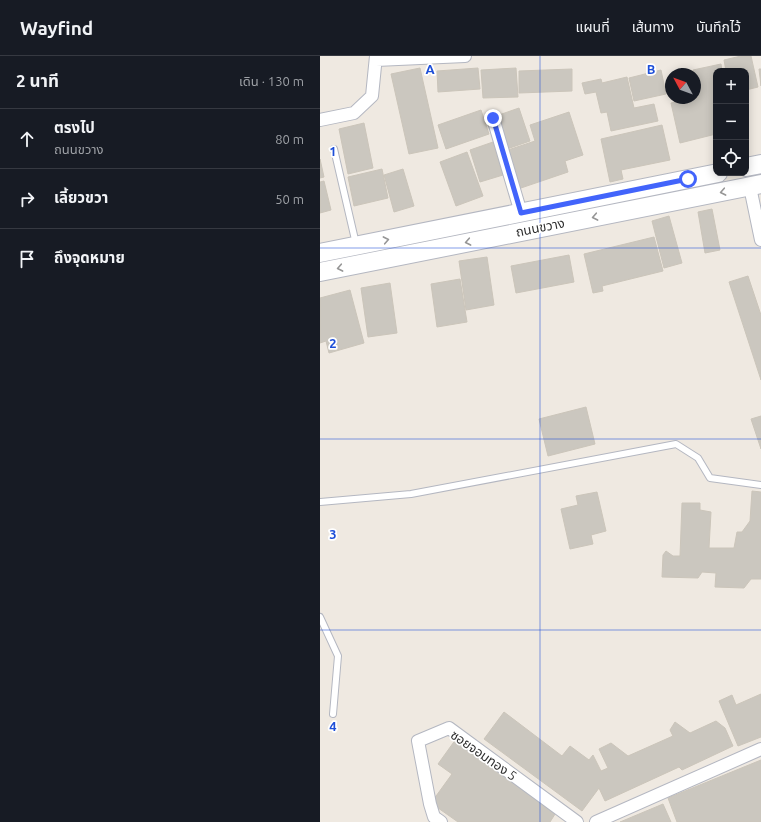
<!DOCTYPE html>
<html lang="th">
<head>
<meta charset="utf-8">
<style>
  :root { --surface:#171b24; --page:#20242c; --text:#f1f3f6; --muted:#9ea1a6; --line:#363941 }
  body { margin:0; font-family:Ubuntu,"Noto Sans Thai",sans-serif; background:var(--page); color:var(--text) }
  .controls { position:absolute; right:12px; top:12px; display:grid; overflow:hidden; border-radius:8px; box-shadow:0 2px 10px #0003 }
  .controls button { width:36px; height:36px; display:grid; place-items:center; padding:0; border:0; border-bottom:1px solid var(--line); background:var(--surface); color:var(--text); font:20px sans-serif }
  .compass { position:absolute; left:345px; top:12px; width:36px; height:36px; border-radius:50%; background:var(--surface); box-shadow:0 2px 10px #0003; rotate:311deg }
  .stop { position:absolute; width:12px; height:12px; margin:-9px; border:3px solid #4264fb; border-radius:50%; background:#fff }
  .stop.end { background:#4264fb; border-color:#fff; box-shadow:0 1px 4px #0008 }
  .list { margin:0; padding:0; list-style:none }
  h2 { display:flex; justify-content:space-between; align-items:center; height:52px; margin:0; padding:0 16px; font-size:17px }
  h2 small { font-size:13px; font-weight:400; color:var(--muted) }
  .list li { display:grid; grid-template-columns:26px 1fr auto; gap:12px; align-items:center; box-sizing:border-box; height:60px; padding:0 16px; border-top:1px solid var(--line) }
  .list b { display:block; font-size:15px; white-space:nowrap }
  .list p { margin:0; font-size:13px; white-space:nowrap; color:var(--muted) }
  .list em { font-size:13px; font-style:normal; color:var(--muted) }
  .icon { flex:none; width:22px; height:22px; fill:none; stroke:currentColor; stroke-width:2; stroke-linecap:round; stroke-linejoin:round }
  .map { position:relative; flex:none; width:441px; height:766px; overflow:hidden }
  header { display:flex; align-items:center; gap:24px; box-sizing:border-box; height:56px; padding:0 20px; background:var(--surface); border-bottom:1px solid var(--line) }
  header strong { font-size:19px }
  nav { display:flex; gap:22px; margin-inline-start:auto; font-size:14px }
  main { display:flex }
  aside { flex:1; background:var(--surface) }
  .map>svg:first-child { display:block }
  .building { fill:#cbc7bf; stroke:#cbc5ba }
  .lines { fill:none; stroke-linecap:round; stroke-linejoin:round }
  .service-casing { stroke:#b4b7c1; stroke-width:8 }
  .minor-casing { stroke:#b4b7c1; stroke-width:14 }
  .secondary-casing { stroke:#b4b7c1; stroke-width:20 }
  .service { stroke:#fff; stroke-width:6 }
  .minor { stroke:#fff; stroke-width:12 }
  .secondary { stroke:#fff; stroke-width:18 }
  .oneway { stroke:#969696 }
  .route { stroke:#4264fb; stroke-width:5 }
  .grid { fill:none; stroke:#1d4ed8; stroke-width:1; stroke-opacity:0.55 }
  .labels { text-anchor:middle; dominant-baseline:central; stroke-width:3.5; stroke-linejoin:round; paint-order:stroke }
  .street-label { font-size:13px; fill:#2e2e2e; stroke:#fff }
  .grid-label { font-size:13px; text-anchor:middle; font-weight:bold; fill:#1d4ed8; stroke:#fff; stroke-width:3.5; stroke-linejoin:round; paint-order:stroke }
</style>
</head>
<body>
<header>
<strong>Wayfind</strong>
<nav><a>แผนที่</a><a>เส้นทาง</a><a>บันทึกไว้</a></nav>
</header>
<main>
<aside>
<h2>2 นาที<small>เดิน · 130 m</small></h2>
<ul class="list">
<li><svg class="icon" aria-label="ahead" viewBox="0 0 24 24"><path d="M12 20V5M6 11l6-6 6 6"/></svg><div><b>ตรงไป</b><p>ถนนขวาง</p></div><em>80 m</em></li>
<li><svg class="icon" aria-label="right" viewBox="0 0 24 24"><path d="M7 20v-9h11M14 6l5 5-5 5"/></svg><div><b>เลี้ยวขวา</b></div><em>50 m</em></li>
<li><svg class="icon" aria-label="arrive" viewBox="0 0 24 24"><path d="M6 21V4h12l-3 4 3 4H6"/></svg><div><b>ถึงจุดหมาย</b></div></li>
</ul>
</aside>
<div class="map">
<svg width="441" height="766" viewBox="0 0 441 766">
  <rect width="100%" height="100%" fill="#efe9e1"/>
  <!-- building -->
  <path class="building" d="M 421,0 L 431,0 L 438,31 L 426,34 L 426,15 L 406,15 L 404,4 Z
    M 401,8 L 402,15 L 396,15 L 396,78 L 360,87 L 351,47 L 379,41 L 373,14 Z
    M 100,12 L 118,92 L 89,98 L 71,18 Z
    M 158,12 L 160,33 L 118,36 L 117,15 Z
    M 196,12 L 198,41 L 163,42 L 161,14 Z
    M 252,13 L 252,35 L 199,37 L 199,15 Z
    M 439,13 L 441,13 L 441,30 Z
    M 341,14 L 346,38 L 314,45 L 309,22 Z
    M 307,21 L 314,52 L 334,48 L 338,65 L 291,75 L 287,56 L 281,57 L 276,36 L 265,38 L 262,27 L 281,23 L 282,27 Z
    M 199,52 L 210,85 L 187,93 L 176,60 Z
    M 161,54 L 169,78 L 126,93 L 118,69 Z
    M 249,56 L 263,99 L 245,105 L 248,116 L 198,133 L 185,95 L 215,85 L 210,69 Z
    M 44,67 L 53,112 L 28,118 L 19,73 Z
    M 342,69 L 350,104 L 301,114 L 303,123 L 290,126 L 281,83 Z
    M 173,86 L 183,119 L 160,126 L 150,94 Z
    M 147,96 L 163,140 L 136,150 L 120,106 Z
    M 0,103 L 4,121 L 0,122 Z
    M 62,113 L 68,142 L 34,150 L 28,121 Z
    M 83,113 L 94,150 L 74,156 L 64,119 Z
    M 4,125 L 11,154 L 0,157 L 0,126 Z
    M 392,153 L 400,194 L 385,197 L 378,156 Z
    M 349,160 L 362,207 L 344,212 L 332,165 Z
    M 334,181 L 343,215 L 282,230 L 283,235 L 273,237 L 264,198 Z
    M 249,199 L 254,226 L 196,237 L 191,210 Z
    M 167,201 L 174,249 L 146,254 L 139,205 Z
    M 428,220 L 441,259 L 441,324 L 409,226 Z
    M 140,223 L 147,266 L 117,271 L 111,228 Z
    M 70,227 L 77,277 L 48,281 L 41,232 Z
    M 30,234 L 44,287 L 9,297 L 6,285 L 0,287 L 0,242 Z
    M 266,351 L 275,388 L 228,400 L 219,363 Z
    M 441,360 L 441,393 L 431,363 Z
    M 432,435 L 441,436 L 441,523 L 431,523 L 424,532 L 395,531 L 396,517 L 382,516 L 378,522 L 342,521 L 343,499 L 346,495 L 353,500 L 360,500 L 362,447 L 380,447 L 380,454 L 391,456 L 389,492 L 414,492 L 417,476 L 422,476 L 430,465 Z
    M 277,436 L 286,475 L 271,479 L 273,488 L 250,493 L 241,453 L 258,449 L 256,440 Z
    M 441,638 L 441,681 L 418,690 L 399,645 L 412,639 L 416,649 Z
    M 184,656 L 242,700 L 250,690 L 269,704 L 273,699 L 281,715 L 288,712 L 279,693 L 291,687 L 308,700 L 353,680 L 350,674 L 355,666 L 370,677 L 396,665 L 405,672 L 413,690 L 362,714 L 359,711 L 285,745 L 279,732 L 262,755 L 164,683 Z
    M 136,683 L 237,755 L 230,766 L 138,766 L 111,747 L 132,718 L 118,708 Z
    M 441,704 L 441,766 L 357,766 L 348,742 Z
    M 343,748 L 351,766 L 300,766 Z"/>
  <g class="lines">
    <!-- service casing -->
    <g class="service-casing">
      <path id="service" d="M 14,93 L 36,188
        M 0,446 L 91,438 L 356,388 L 378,402 L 390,422 L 441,429
        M 0,561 L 18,600 L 13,658"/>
    </g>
    <!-- minor casing -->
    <g class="minor-casing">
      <path id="minor" d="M 56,4 L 145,0
        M 173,62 L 201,157
        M 0,64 L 34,57 L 52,40 L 56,0
        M 430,131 L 441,184
        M 121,766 L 114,761 L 110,748 L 98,685 L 129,672 L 257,766
        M 276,766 L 441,693"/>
    </g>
    <!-- secondary casing -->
    <g class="secondary-casing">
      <path id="secondary" d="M 426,111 L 441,108
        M 0,197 L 398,117
        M 0,216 L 441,128"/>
    </g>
    <!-- service -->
    <use href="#service" class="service"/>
    <!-- minor -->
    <use href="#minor" class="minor"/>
    <!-- secondary -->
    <use href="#secondary" class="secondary"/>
  </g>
  <!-- one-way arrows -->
  <defs><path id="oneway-chevron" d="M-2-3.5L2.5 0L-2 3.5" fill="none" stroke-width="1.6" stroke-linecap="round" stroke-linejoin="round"/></defs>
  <g class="oneway">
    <use href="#oneway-chevron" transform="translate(403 136) rotate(169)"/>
    <use href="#oneway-chevron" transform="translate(275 161) rotate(169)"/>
    <use href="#oneway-chevron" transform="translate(66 184) rotate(-11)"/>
    <use href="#oneway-chevron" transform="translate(148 186) rotate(169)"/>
    <use href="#oneway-chevron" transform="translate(20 212) rotate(169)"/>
  </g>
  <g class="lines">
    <!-- route -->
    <path class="route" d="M 173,62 L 201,157 L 368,123"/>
  </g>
  <!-- grid -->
  <path class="grid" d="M 220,0 L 220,766M 0,192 L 441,192M 0,383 L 441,383M 0,574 L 441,574"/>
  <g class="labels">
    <!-- street labels -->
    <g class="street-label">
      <text transform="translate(220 171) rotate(-11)">ถนนขวาง</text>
      <text transform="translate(164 699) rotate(35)">ซอยจอมทอง 5</text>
    </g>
  </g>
  <g class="grid-label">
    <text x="110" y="18">A</text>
    <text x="331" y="18">B</text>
    <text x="13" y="100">1</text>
    <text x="13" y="292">2</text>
    <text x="13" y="483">3</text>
    <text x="13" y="675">4</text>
  </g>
</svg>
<div class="controls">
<button>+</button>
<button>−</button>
<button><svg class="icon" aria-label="locate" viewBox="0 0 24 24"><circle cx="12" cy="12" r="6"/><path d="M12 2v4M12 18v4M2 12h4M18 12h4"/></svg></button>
</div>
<svg class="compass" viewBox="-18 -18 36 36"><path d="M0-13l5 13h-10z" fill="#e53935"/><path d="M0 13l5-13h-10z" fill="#9ea1a6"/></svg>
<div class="stop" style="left:368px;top:123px"></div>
<div class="stop end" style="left:173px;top:62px"></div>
</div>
</main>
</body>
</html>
